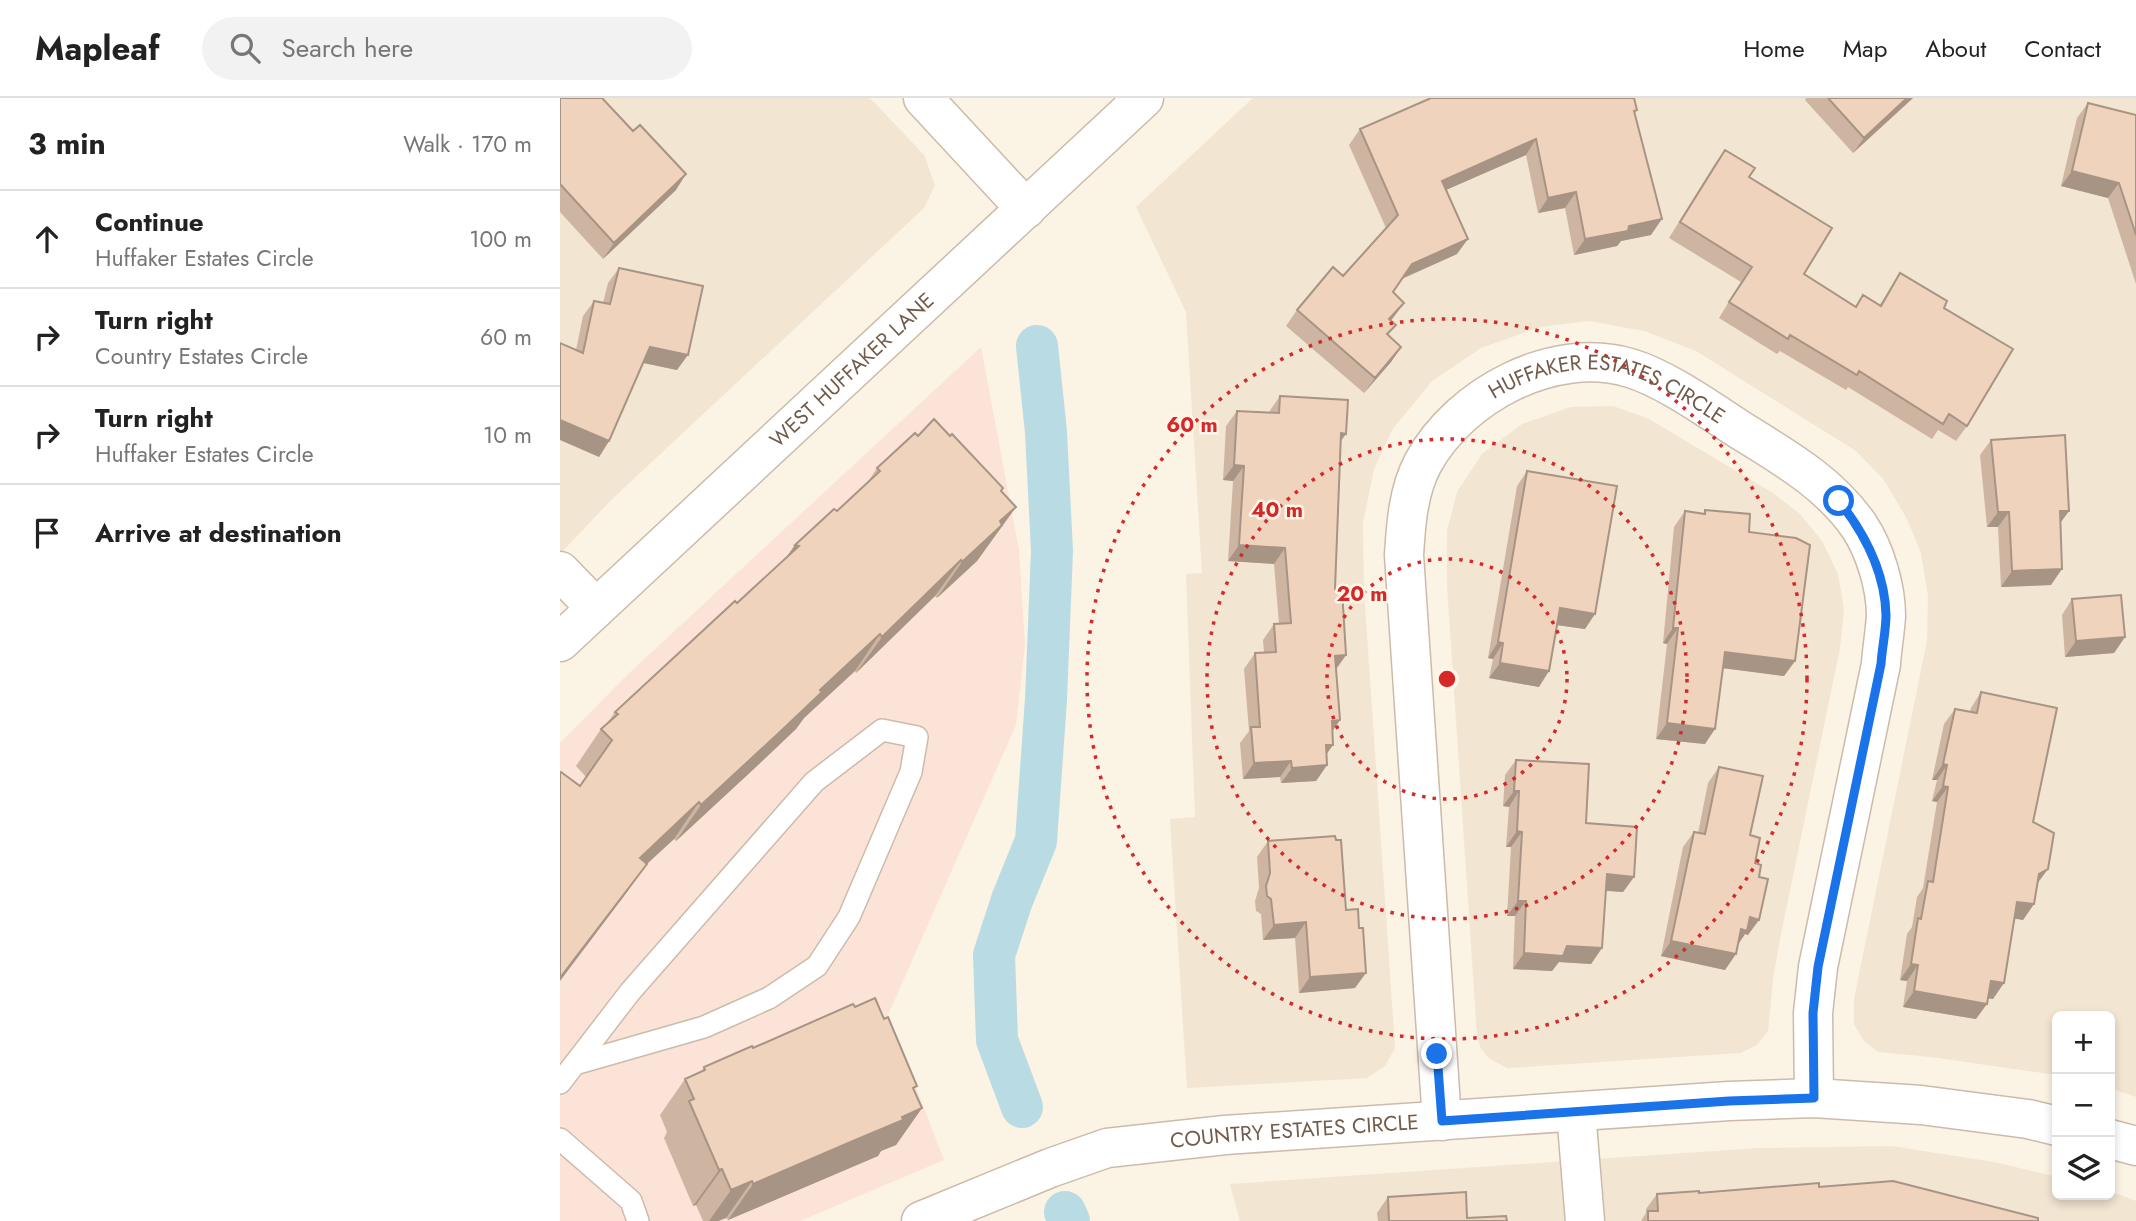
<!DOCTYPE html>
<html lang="en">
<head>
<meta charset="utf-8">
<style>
  :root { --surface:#fff; --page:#f2f2f2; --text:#222; --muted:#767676; --line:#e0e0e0 }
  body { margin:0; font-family:Jost,sans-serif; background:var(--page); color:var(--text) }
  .controls { position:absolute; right:21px; bottom:21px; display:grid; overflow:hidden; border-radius:10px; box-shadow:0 4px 10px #0003 }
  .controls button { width:63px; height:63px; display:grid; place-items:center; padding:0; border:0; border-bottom:2px solid var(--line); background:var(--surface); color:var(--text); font:35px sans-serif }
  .stop { position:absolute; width:21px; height:21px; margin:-16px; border:5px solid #1a73e8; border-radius:50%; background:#fff }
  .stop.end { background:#1a73e8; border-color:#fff; box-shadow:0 2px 7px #0008 }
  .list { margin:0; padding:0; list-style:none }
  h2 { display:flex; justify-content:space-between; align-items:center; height:91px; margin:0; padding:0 28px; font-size:30px }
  h2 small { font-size:23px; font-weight:400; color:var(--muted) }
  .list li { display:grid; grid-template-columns:46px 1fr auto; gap:21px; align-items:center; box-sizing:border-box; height:98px; padding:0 28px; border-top:2px solid var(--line) }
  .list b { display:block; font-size:26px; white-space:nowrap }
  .list p { margin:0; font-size:23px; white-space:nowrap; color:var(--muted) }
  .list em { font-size:23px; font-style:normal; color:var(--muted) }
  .icon { flex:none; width:38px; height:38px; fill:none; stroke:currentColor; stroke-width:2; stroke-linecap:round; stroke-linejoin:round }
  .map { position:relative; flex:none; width:1576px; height:1123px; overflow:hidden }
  header { display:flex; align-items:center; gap:42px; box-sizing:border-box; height:98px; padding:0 35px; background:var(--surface); border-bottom:2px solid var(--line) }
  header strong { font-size:33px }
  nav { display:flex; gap:38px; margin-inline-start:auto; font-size:24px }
  .search { width:490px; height:63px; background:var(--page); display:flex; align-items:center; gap:18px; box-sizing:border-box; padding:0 24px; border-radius:38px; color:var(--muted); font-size:26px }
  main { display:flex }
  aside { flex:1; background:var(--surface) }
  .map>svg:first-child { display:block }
  .residential { fill:#f2e5d2 }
  .commercial { fill:#fbe4d7 }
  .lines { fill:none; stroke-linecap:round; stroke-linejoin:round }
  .canal { stroke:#b9dbe3; stroke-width:42 }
  .service-casing { stroke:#cba; stroke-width:24 }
  .minor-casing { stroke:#cba; stroke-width:41 }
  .tertiary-casing { stroke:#cba; stroke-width:41 }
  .service { stroke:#fff; stroke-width:21 }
  .minor { stroke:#fff; stroke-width:38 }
  .tertiary { stroke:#fff; stroke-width:38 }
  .wall { fill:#ceb5a2 }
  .shaded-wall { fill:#a79484 }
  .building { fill:#efd3bc; stroke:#a79484; stroke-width:2 }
  .route { stroke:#1a73e8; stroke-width:9 }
  .ring { fill:none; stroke:#d62828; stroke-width:3.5; stroke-dasharray:3.5 7 }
  .labels { text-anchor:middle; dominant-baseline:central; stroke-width:5; stroke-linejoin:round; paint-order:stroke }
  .street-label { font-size:21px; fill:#725b4a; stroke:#fef7e9 }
  .centre { fill:#d62828; stroke:#fef7e9; stroke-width:3.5 }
  .ring-label { font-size:21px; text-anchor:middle; font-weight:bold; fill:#d62828; stroke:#fef7e9; stroke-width:5; stroke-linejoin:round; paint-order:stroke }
</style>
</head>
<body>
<header>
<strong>Mapleaf</strong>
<div class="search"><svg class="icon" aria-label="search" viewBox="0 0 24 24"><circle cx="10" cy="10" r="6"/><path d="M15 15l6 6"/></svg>Search here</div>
<nav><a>Home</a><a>Map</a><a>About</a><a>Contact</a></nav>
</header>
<main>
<aside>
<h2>3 min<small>Walk · 170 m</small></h2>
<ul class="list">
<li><svg class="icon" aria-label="ahead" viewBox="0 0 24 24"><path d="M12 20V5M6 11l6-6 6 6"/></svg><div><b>Continue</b><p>Huffaker Estates Circle</p></div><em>100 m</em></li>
<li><svg class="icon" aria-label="right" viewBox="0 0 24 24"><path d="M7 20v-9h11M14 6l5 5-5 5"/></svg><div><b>Turn right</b><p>Country Estates Circle</p></div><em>60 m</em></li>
<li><svg class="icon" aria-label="right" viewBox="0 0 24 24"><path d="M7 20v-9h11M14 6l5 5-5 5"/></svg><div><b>Turn right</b><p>Huffaker Estates Circle</p></div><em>10 m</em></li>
<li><svg class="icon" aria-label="arrive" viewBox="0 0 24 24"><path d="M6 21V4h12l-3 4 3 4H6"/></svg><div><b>Arrive at destination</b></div></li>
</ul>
</aside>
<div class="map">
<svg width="1576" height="1123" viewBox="0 0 1576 1123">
  <rect width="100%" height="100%" fill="#fbf3e3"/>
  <!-- residential -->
  <path class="residential" d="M 0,0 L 310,0 L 364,57 L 375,87 L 364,110 L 50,403 L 0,456 Z
    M 693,0 L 1576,0 L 1576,999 L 1550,990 L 1550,918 L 1497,918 L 1497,977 L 1371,959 L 1318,954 L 1304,943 L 1294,926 L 1294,901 L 1367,543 L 1368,498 L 1361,455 L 1347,421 L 1324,382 L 1296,353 L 1136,253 L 1084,233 L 1029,223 L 980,229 L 921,250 L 872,283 L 832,332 L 814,371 L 803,425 L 804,493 L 835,950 L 825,968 L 807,980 L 627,990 L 610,721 L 635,719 L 626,476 L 642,475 L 626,214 L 576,109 Z
    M 1053,308 L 1089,321 L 1213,395 L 1240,416 L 1262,443 L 1278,476 L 1284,511 L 1280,550 L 1220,841 L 1213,881 L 1208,933 L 1197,947 L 1180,955 L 947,970 L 930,961 L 921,951 L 917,937 L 887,487 L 887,433 L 897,394 L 922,356 L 962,326 L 1011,309 Z
    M 1331,1048 L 1434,1064 L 1497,1079 L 1497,1097 L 1550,1097 L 1550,1093 L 1576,1103 L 1576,1123 L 680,1123 L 670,1086 L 1199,1050 Z"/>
  <!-- commercial -->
  <path class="commercial" d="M 421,249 L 459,452 L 465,547 L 456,627 L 328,917 L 384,1062 L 240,1123 L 0,1123 L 0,645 L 67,577 Z"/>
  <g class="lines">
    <!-- canal -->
    <path class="canal" d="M 462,1009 L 437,942 L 434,857 L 452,802 L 476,743 L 486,601 L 492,453 L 486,334 L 477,248
      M 505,1114 L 509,1123"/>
    <!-- service casing -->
    <g class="service-casing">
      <path id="service" d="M 0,985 L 70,894 L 254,684 L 322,632 L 357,639 L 351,674 L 289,819 L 257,868 L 209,900 L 144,929 L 15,966
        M 0,1041 L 71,1103 L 78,1123"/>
    </g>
    <!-- minor casing -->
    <g class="minor-casing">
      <g id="minor">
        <path d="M 363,0 L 466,111"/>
        <path d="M 0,473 L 36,510"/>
        <path d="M 1016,1014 L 1025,1123"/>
        <path id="s1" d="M 882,1023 L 844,457 C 846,426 848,393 863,365 C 900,297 994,247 1070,270 C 1107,281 1152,314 1185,335 C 1227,361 1270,386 1299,428 C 1315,452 1326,489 1326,518 C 1325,534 1322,550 1321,566 L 1258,869 L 1253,915 L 1254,1000"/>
        <path d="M 1550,1041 L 1576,1048"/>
        <path id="s2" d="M 361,1123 L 490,1070 L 547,1050 L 665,1037 L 1169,1003 L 1254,1000 L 1361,1007 L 1468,1021 L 1497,1028"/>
      </g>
    </g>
    <!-- tertiary casing -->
    <g class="tertiary-casing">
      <g id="tertiary">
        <path id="s3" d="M 0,544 L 584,0"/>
      </g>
    </g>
    <!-- service -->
    <use href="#service" class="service"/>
    <!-- minor -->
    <use href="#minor" class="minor"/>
    <!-- tertiary -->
    <use href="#tertiary" class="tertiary"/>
  </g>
  <!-- wall -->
  <path class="wall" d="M 0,0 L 116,92 L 43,161 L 0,114 Z
    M 1246,0 L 1353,0 L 1293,55 L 1245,2 Z
    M 1528,5 L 1576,17 L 1576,186 L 1548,100 L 1501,88 L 1517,20 Z
    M 1077,12 L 1074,16 L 1091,137 L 1061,143 L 1057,148 L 1014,157 L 1005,110 L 978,115 L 966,57 L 886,92 L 897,156 L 842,181 L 833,194 L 831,223 L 836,227 L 828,237 L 841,249 L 831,264 L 804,295 L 726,228 L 737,212 L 783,178 L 826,130 L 789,47 L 800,31 Z
    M 1165,52 L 1189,79 L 1244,176 L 1295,209 L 1303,197 L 1319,208 L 1340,175 L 1384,210 L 1407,328 L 1396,343 L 1378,332 L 1372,341 L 1288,289 L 1286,292 L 1220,253 L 1217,256 L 1159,220 L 1181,184 L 1109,140 L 1154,67 Z
    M 59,170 L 117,272 L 83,265 L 49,343 L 39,359 L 16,252 L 23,218 L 34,203 L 43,205 L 48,185 Z
    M 720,298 L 780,344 L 775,491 L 786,557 L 776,572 L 780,622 L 772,633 L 773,647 L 766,657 L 767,667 L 756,683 L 721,685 L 720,679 L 683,681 L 680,645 L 689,633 L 684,571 L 695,555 L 704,555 L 703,542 L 714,526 L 719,526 L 714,466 L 668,463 L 673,383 L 663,382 L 666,328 L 677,313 L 709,314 Z
    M 358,338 L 443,390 L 441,393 L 456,409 L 417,463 L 377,500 L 375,498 L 296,575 L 295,573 L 244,620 L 236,631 L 197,668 L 116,743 L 114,741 L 87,766 L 61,802 L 20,688 L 26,679 L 16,668 L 41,631 L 46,627 L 55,614 L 177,505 L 226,460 L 235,447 L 277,413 L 308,384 L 317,370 Z
    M 1431,342 L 1509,413 L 1500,425 L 1491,487 L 1441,489 L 1438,429 L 1427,429 L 1420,357 Z
    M 967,373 L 1025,531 L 997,527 L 979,589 L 929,580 L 933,561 L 928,560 L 957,388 Z
    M 1145,412 L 1189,434 L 1235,563 L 1224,578 L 1163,570 L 1145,646 L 1096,641 L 1107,546 L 1103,545 L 1114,429 L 1125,413 L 1143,416 Z
    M 1512,501 L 1565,539 L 1554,555 L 1505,559 L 1502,517 Z
    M 1421,594 L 1473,724 L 1477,786 L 1474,806 L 1463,822 L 1454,820 L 1433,901 L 1428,900 L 1416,921 L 1343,909 L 1347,883 L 1340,882 L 1347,836 L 1352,829 L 1357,799 L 1363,790 L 1377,704 L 1372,703 L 1377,682 L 1372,682 L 1384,626 L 1395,611 L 1410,614 L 1411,610 Z
    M 956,662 L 1026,725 L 1074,779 L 1063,794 L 1046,793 L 1042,850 L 1031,866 L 999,864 L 992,873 L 953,871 L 955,818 L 947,818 L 951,749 L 946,749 L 949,709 L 943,708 L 945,677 Z
    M 1159,669 L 1190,737 L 1195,765 L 1188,837 L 1185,836 L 1178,846 L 1165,872 L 1101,858 L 1123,749 L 1134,734 L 1138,735 L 1148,685 Z
    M 708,743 L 786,812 L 795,890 L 739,895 L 735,840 L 703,842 L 701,816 L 696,813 L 695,803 L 699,790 L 697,759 Z
    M 193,950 L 354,992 L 362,1010 L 336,1047 L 321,1053 L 318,1058 L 168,1122 L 166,1120 L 158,1123 L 143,1123 L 136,1107 L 133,1108 L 104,1040 L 107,1034 L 100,1017 L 125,981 L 141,974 L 144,969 Z
    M 1259,1089 L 1478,1123 L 1081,1123 L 1086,1115 L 1086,1111 L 1097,1096 L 1139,1095 Z
    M 828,1099 L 907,1120 L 947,1123 L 818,1123 L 817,1115 Z"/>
  <!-- shaded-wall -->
  <path class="shaded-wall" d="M 1347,0 L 1353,0 L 1293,55 L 1304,40 Z
    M 976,41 L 966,57 L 872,98 L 882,83 Z
    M 1512,73 L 1559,85 L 1548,100 L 1501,88 Z
    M 126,76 L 116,92 L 43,161 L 54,145 Z
    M 1016,94 L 1005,110 L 978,115 L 988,100 Z
    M 1102,121 L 1091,137 L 1061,143 L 1057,148 L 1014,157 L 1025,141 L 1069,128 Z
    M 908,141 L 897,156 L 841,181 L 852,166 Z
    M 844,205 L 833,220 L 818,237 L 829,221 Z
    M 90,249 L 128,257 L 117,272 L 79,264 Z
    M 841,249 L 831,264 L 804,295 L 815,280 Z
    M 0,322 L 49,343 L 39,359 L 0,342 Z
    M 781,335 L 786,336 L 775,351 Z
    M 674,367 L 684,368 L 673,383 L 663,382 Z
    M 456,409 L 417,463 L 377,500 L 402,464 L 440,423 Z
    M 1500,413 L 1509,413 L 1498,428 Z
    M 1438,414 L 1449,414 L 1438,429 L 1427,429 Z
    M 235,447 L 239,448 L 210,483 Z
    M 679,447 L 725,450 L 714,466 L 668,463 Z
    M 401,462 L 375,498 L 296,575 L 322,539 Z
    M 1502,471 L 1491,487 L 1441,489 L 1452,473 Z
    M 1000,510 L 1035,516 L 1025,531 L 989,526 Z
    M 1113,530 L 1118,530 L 1107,546 L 1103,545 Z
    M 320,536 L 295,573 L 244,620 L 236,631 L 197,668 L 116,743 L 141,707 L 260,592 Z
    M 1565,539 L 1554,555 L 1505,559 L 1516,543 Z
    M 938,544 L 943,545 L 933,561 L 928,560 Z
    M 1165,554 L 1235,563 L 1224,578 L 1154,569 Z
    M 786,557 L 775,572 L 775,558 Z
    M 940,565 L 989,573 L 979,589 L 929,580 Z
    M 780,622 L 769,638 L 772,623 Z
    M 1107,625 L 1155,631 L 1145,646 L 1096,641 Z
    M 766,647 L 773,647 L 762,662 Z
    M 731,663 L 720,679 L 683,681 L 694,665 Z
    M 1383,666 L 1387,667 L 1377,682 L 1372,682 Z
    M 767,667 L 756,683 L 721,685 L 732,670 Z
    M 1383,688 L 1388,689 L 1377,704 L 1372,703 Z
    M 954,693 L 959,693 L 949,709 L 943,708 Z
    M 139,704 L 114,741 L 54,796 L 80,760 Z
    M 957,733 L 962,734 L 951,749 L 946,749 Z
    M 87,766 L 61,802 L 0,883 L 0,880 Z
    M 1488,771 L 1477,786 L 1468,792 L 1479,776 Z
    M 1047,776 L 1074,779 L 1063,794 L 1037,792 Z
    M 958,803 L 966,803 L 955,818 L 947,818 Z
    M 1457,804 L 1474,806 L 1463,822 L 1446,819 Z
    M 1190,819 L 1199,822 L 1188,837 L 1185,836 L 1177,848 L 1170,847 Z
    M 746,824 L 735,840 L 703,842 L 714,827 Z
    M 1111,843 L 1176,856 L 1165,872 L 1101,858 Z
    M 1007,848 L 1042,850 L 1031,866 L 999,864 L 992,873 L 953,871 L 964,855 Z
    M 1351,866 L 1358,867 L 1347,883 L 1340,882 Z
    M 806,875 L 795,890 L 739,895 L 750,879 Z
    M 1431,883 L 1444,885 L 1433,901 L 1420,899 Z
    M 1354,893 L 1427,906 L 1416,921 L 1343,909 Z
    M 362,1010 L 336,1047 L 321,1053 L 318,1058 L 168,1122 L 193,1086 Z
    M 162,1071 L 136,1107 L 133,1108 L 159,1072 Z
    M 192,1083 L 166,1120 L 158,1123 L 149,1123 L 171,1092 Z"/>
  <!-- building -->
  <path class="building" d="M 0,0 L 42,0 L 73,33 L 80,27 L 126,76 L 54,145 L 0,86 Z
    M 871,0 L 1074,0 L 1077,12 L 1074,13 L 1102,121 L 1069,128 L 1068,133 L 1025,141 L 1016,94 L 988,100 L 976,41 L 882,83 L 908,141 L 852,166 L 833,194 L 844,205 L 829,221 L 836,227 L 827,236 L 841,249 L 815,280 L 737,212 L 773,169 L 783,178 L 838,117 L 800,31 Z
    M 1268,0 L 1347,0 L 1304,40 Z
    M 1528,5 L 1576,17 L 1576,137 L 1559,85 L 1512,73 Z
    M 1165,52 L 1195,70 L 1189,79 L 1272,130 L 1244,176 L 1296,209 L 1303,197 L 1321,208 L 1340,175 L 1387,203 L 1384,210 L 1453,251 L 1407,328 L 1389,316 L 1383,326 L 1299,273 L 1297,277 L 1230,237 L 1228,241 L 1169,204 L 1192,169 L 1120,124 Z
    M 59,170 L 143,188 L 128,257 L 90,249 L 49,343 L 0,322 L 0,245 L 23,255 L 34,203 L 50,206 Z
    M 720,298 L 788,302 L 786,336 L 781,335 L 775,491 L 782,491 L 786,557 L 775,558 L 780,622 L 772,623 L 773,647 L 766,647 L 767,667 L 732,670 L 731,663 L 694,665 L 691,629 L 700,629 L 695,555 L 716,554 L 714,526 L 731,525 L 725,450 L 679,447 L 684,368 L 674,367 L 677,313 L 719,315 Z
    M 374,321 L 390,338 L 392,336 L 443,390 L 441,393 L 456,409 L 440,423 L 442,427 L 402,464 L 401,462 L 322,539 L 320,536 L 260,592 L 262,594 L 222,632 L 141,707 L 139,704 L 80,760 L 87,766 L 0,880 L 0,675 L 1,674 L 20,688 L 52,642 L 41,631 L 58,616 L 55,614 L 175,503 L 177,505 L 239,448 L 235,447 L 274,411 L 277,413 L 320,373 L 317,370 L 355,335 L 358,338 Z
    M 1505,337 L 1509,413 L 1500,413 L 1502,471 L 1452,473 L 1449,414 L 1438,414 L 1431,342 Z
    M 967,373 L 1057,388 L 1035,516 L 1000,510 L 989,573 L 940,565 L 943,545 L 938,544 Z
    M 1145,412 L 1190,416 L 1189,434 L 1236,440 L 1250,447 L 1235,563 L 1165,554 L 1155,631 L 1107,625 L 1118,530 L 1113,530 L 1125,413 L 1145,416 Z
    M 1561,497 L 1565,539 L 1516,543 L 1512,501 Z
    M 1421,594 L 1497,610 L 1473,724 L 1494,735 L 1488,771 L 1479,776 L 1474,806 L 1457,804 L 1444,885 L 1431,883 L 1427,906 L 1354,893 L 1358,867 L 1351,866 L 1358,820 L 1361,821 L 1368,783 L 1373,784 L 1388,689 L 1383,688 L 1387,667 L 1383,666 L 1395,611 L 1417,615 Z
    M 956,662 L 1029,666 L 1026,725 L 1077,729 L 1074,779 L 1047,776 L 1042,850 L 1007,848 L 1003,858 L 964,855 L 966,803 L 958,803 L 962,734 L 957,733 L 959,693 L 954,693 Z
    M 1159,669 L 1203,678 L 1190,737 L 1200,740 L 1195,765 L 1201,767 L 1199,779 L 1208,781 L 1199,822 L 1190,819 L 1187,833 L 1181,831 L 1176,856 L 1111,843 L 1134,734 L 1145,736 Z
    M 775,738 L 776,742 L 781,742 L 786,812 L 798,811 L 799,830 L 803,830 L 806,875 L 750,879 L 746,824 L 714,827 L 711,801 L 707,798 L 706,788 L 710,775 L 708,743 Z
    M 315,900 L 324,921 L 328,919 L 357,988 L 353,990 L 362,1010 L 342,1019 L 343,1022 L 293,1043 L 193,1086 L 192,1083 L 171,1092 L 162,1071 L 159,1072 L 129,1003 L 134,1001 L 125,981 L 145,972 L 144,969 L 192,948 L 193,950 L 293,906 L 295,909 Z
    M 1333,1083 L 1478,1120 L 1478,1123 L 1088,1123 L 1088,1113 L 1098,1113 L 1097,1096 L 1139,1093 L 1139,1095 L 1259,1085 L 1259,1089 Z
    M 906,1094 L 907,1120 L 946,1118 L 947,1123 L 829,1123 L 828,1099 Z"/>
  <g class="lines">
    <!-- route -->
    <path class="route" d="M 877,956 L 882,1023 L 1169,1003 L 1254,1000 L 1253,915 L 1258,869 L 1321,566 C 1322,550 1326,533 1326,517 C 1325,474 1305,436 1279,403"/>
  </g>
  <!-- distance rings -->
  <g class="ring">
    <circle cx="887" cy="581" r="120"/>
    <circle cx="887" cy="581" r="240"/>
    <circle cx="887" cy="581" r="360"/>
  </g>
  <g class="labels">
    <!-- street labels -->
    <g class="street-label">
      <text stroke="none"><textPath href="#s3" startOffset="399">WEST HUFFAKER LANE</textPath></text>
      <text stroke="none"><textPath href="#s1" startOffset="886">HUFFAKER ESTATES CIRCLE</textPath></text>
      <text stroke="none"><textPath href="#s2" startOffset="388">COUNTRY ESTATES CIRCLE</textPath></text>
    </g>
  </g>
  <circle cx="887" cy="581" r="10" class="centre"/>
  <g class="ring-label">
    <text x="632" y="334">60 m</text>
    <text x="717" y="419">40 m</text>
    <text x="802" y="503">20 m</text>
  </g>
</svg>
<div class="controls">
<button>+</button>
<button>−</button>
<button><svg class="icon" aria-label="layers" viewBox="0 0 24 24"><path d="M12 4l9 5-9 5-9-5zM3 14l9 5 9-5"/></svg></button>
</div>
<div class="stop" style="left:1279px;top:403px"></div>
<div class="stop end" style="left:877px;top:956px"></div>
</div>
</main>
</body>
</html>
